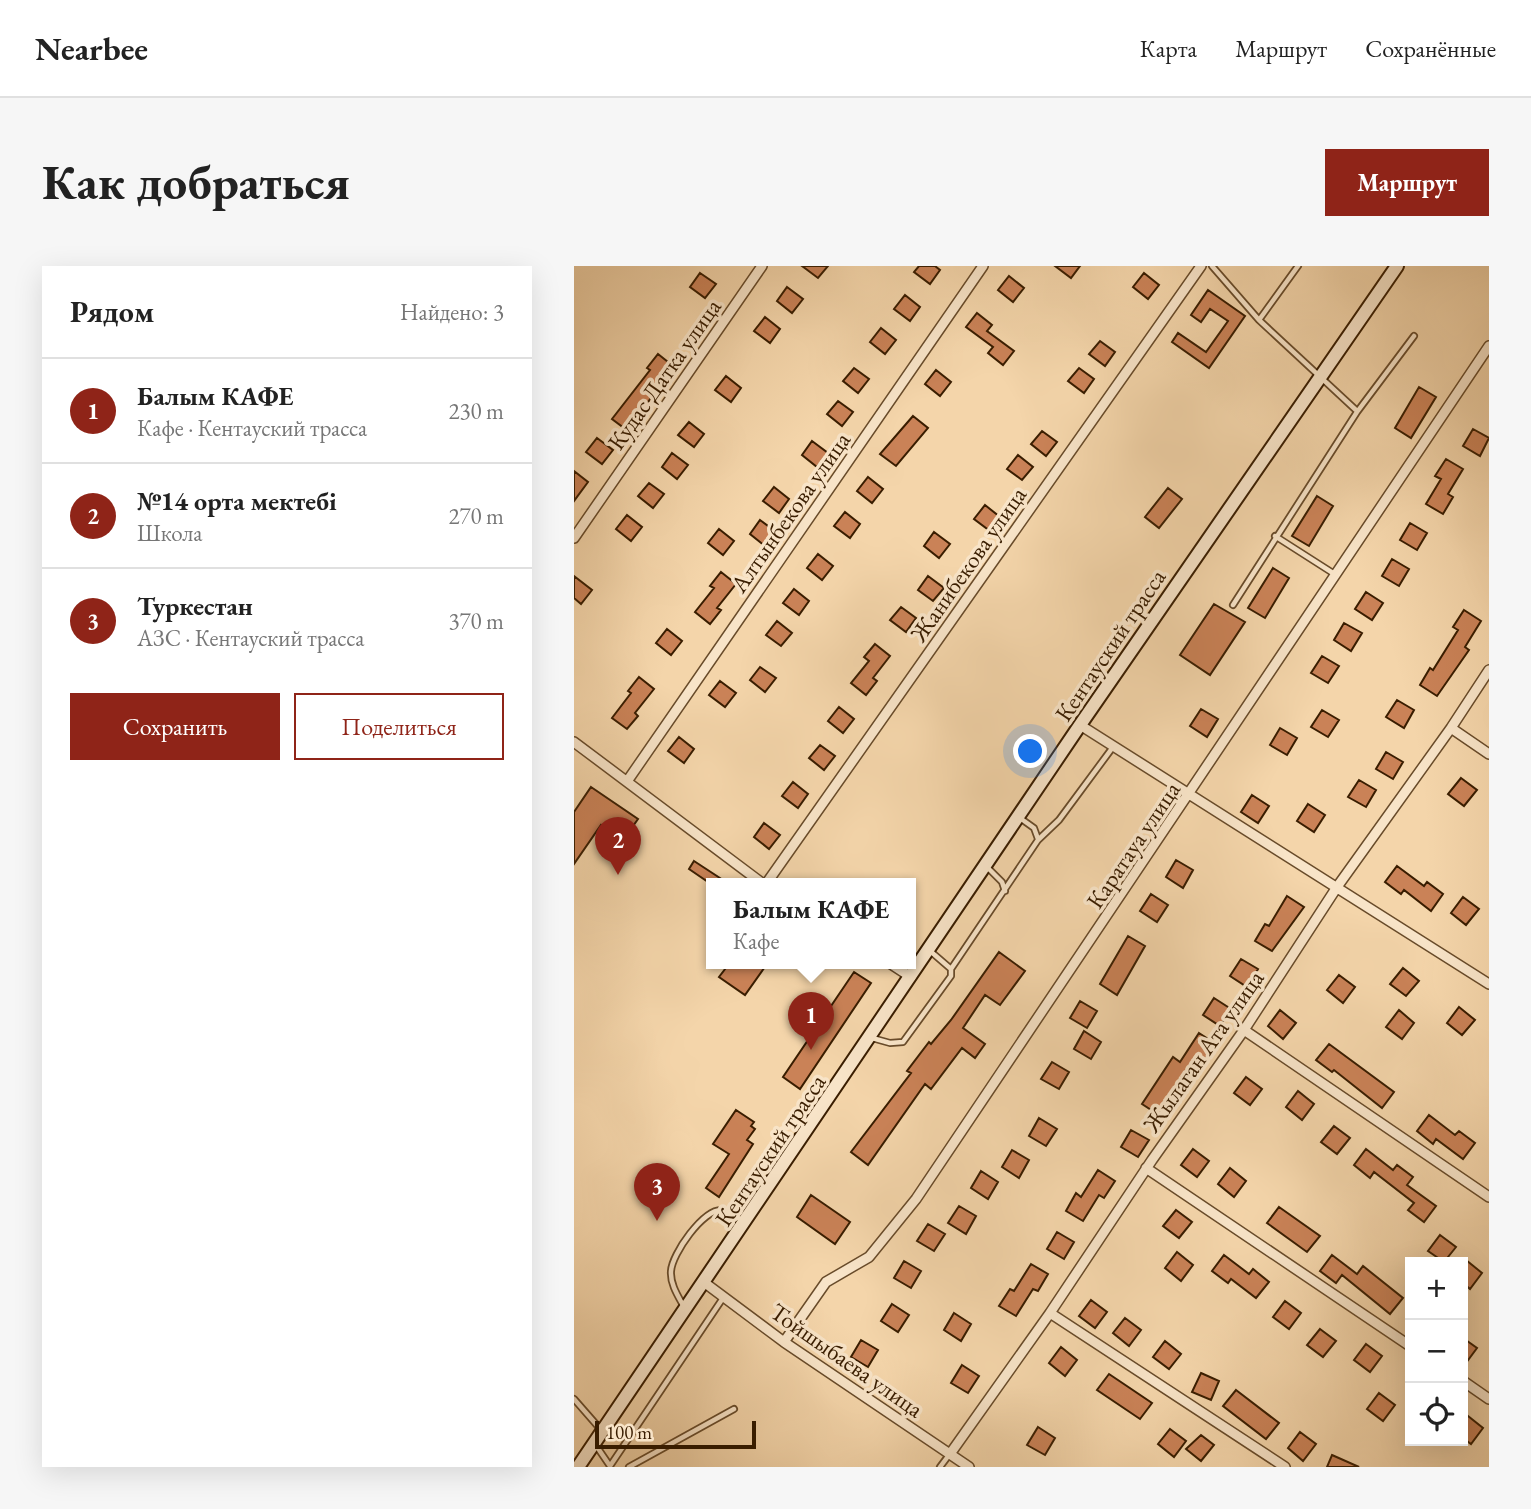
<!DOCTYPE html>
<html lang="ru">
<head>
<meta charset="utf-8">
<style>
  :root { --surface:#fff; --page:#f6f6f6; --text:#222; --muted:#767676; --line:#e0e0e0; --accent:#8f2418 }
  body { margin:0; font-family:"EB Garamond",serif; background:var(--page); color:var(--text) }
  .controls { position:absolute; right:21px; bottom:21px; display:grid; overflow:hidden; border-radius:0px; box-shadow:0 7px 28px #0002 }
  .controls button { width:63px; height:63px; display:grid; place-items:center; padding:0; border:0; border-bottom:2px solid var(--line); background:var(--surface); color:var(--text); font:35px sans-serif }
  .scale { position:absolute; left:21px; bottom:18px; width:161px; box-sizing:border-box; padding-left:7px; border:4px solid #391d00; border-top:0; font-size:19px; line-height:24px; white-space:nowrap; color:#391d00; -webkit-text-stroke:5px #f8e4c8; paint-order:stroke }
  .you { position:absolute; left:457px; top:486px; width:24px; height:24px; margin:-18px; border:5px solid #fff; border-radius:50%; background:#1a73e8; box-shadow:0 0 0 10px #1a73e833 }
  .badge { display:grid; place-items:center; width:46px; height:46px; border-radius:50%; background:var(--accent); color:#fff; font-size:23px; font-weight:700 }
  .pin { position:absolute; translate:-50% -58px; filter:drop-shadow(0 2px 4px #0008) }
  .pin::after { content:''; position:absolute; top:37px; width:24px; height:21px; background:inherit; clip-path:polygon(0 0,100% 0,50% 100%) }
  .popup { position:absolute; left:132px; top:612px; width:210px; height:91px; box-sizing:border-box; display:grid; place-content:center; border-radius:0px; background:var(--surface); filter:drop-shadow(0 2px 5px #0005); font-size:23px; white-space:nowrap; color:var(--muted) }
  .popup b { font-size:26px; color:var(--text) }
  .popup::after { content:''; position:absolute; left:50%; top:100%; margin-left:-14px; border:14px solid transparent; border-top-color:var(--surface) }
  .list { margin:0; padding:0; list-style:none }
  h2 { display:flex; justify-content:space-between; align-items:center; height:91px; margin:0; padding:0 28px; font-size:30px }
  h2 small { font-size:23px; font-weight:400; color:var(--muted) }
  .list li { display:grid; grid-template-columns:46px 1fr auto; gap:21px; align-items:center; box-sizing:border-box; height:105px; padding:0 28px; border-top:2px solid var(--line) }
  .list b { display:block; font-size:26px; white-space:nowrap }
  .list p { margin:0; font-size:23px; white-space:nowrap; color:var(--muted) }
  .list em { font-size:23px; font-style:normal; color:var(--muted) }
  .actions { display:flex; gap:14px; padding:21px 28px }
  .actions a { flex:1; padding:16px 0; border:2px solid var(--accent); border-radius:0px; text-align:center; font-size:24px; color:var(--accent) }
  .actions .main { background:var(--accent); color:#fff }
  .icon { flex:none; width:38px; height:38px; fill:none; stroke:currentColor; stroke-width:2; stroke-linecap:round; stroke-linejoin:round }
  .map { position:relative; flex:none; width:915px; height:1201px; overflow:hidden; border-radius:0px }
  header { display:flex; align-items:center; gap:42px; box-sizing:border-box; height:98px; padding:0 35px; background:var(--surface); border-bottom:2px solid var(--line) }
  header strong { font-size:33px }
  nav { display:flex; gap:38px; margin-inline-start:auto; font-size:24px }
  .intro { display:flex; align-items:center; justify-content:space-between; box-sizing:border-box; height:168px; padding:0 42px }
  h1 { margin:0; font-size:49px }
  .button { padding:18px 32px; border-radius:0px; background:var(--accent); color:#fff; font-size:24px; font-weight:700 }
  main { display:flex; gap:42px; padding:0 42px }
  aside { flex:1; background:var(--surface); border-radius:0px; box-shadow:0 7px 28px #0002 }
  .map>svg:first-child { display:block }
  .building { fill:#ca8257; stroke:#391d00; stroke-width:2 }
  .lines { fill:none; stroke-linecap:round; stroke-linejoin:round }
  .service-casing { stroke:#684b2a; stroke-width:8 }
  .minor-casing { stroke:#684b2a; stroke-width:12 }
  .secondary-casing { stroke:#391d00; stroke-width:16 }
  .service { stroke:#f8e4c8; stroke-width:4.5 }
  .minor { stroke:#f8e4c8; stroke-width:9 }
  .secondary { stroke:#f8e4c8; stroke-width:12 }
  .labels { text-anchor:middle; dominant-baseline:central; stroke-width:7; stroke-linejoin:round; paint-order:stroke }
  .street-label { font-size:24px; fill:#391d00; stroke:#f8e4c8 }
</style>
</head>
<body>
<header>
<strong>Nearbee</strong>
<nav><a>Карта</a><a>Маршрут</a><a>Сохранённые</a></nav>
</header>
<div class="intro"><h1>Как добраться</h1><a class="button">Маршрут</a></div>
<main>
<aside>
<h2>Рядом<small>Найдено: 3</small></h2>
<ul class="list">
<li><span class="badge">1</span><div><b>Балым КАФЕ</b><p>Кафе · Кентауский трасса</p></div><em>230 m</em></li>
<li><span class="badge">2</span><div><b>№14 орта мектебі</b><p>Школа</p></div><em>270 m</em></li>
<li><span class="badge">3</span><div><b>Туркестан</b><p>АЗС · Кентауский трасса</p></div><em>370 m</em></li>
</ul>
<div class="actions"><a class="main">Сохранить</a><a>Поделиться</a></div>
</aside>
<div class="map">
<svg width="915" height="1201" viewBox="0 0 915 1201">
  <rect width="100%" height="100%" fill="#f4d5aa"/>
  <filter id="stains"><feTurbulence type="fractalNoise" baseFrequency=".00286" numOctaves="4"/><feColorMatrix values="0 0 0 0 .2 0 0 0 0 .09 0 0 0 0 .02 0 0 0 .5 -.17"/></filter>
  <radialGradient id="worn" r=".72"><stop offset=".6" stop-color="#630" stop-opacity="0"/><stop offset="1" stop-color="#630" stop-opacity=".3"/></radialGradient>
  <!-- building -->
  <path class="building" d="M 228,0 L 254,0 L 244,12 Z
    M 345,0 L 361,0 L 366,4 L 356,18 L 340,6 Z
    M 481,0 L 506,0 L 497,12 Z
    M 126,7 L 142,18 L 131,32 L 116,21 Z
    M 570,7 L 585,19 L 574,33 L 559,21 Z
    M 435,10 L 450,22 L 439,36 L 424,24 Z
    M 213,21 L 229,33 L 218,47 L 203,35 Z
    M 634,24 L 671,50 L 635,102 L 598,76 L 604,67 L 632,86 L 654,55 L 636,43 L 627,56 L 617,49 Z
    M 331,29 L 346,41 L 336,55 L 320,43 Z
    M 403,47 L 418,59 L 413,65 L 440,85 L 429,99 L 414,87 L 419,81 L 392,61 Z
    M 191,51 L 206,63 L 196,77 L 180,65 Z
    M 307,62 L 322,74 L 311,88 L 296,76 Z
    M 526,75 L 541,86 L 531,100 L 515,88 Z
    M 84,88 L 99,100 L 54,165 L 38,153 L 76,104 L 73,102 Z
    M 280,102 L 295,113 L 284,127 L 269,115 Z
    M 505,102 L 520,113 L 510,127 L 494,115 Z
    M 362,104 L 377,116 L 366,130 L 351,118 Z
    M 152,110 L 167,122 L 157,136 L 141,124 Z
    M 845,121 L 862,131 L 837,172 L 821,162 Z
    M 264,135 L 279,146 L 268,160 L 253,148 Z
    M 339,150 L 354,162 L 322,200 L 306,188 Z
    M 115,156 L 130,168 L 120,181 L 104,169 Z
    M 899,163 L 915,172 L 906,190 L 889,180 Z
    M 468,165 L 483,176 L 472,190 L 457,178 Z
    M 23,172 L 39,184 L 28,198 L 12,186 Z
    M 238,175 L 254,187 L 243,201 L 228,189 Z
    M 98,187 L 114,199 L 103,213 L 88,201 Z
    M 444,189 L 459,201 L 448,214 L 433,203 Z
    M 872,193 L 889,203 L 874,228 L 879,231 L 869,248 L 852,238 L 867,213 L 861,210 Z
    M 0,205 L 14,216 L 0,235 Z
    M 294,211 L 309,223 L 298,237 L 283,225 Z
    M 75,217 L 90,228 L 79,242 L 64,230 Z
    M 200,221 L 215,233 L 205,247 L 189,235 Z
    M 594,222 L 608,233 L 585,262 L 571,251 Z
    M 743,230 L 759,240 L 735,280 L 718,270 Z
    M 411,239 L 426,251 L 416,265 L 400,253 Z
    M 271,246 L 286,258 L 276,272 L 260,260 Z
    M 53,249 L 68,261 L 57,275 L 42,263 Z
    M 186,254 L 202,266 L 191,280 L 176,268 Z
    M 836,257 L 853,267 L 843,284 L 826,274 Z
    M 145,263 L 160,275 L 149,289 L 134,277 Z
    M 360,266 L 376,278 L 365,292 L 350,280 Z
    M 244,288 L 259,300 L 248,314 L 233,302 Z
    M 818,293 L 835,303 L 825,320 L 808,310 Z
    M 699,302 L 715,312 L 691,352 L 674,342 Z
    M 147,306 L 162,318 L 143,342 L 147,344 L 136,358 L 121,346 L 140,322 L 136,320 Z
    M 0,310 L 18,324 L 7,338 L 0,332 Z
    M 354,310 L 370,322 L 359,335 L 344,324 Z
    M 220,323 L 235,335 L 225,349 L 209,337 Z
    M 792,326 L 809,337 L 798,354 L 781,343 Z
    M 640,338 L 671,356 L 636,409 L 606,389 Z
    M 327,341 L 342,352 L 332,366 L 316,354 Z
    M 890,344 L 907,355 L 891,381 L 895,384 L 863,430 L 846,419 L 856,402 L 859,404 L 884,364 L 879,361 Z
    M 203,355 L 218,367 L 207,380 L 192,369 Z
    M 770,357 L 788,367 L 777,385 L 760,374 Z
    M 93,363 L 108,375 L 97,389 L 82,377 Z
    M 301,378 L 316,390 L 299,412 L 303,415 L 292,429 L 277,417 L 295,395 L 290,391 Z
    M 748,390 L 765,400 L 754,417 L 737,407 Z
    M 186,401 L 202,412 L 191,426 L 176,414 Z
    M 65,411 L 80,423 L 61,447 L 64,450 L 53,463 L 38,452 L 57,427 L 54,425 Z
    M 146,415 L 162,427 L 151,441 L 135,429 Z
    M 823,434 L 840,444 L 830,462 L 812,451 Z
    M 265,441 L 280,453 L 269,467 L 254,455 Z
    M 627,443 L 644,453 L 633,471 L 616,460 Z
    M 748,444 L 765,454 L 754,471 L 737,461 Z
    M 706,462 L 723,472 L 713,489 L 696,479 Z
    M 105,471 L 120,483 L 110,497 L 94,485 Z
    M 246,479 L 261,490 L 250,504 L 235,492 Z
    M 812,486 L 829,496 L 819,513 L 802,503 Z
    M 887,512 L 903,524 L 890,540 L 874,528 Z
    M 785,514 L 802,524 L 792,541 L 774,531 Z
    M 219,516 L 234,528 L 224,542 L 208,530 Z
    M 17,521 L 64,553 L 49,574 L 27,559 L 0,598 L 0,546 Z
    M 678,529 L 695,540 L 684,557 L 667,546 Z
    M 734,538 L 751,549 L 740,566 L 723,555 Z
    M 190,557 L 206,569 L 195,583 L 180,571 Z
    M 602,594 L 619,604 L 609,622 L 592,611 Z
    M 120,595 L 155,618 L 137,618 L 115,603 Z
    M 823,600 L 850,620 L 853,616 L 869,628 L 857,645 L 830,624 L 827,628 L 811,616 Z
    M 577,628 L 594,639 L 583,656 L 566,645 Z
    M 713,630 L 730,641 L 698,685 L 681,675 L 691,658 L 695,660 Z
    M 889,631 L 905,643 L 892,659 L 877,647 Z
    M 554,670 L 571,680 L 543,729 L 526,718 Z
    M 425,686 L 451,705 L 426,739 L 411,729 L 389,762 L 411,778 L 401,792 L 388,782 L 357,823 L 351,818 L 294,899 L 277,886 L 337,807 L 333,805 L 355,776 L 357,778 L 377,754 Z
    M 667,693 L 684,703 L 673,721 L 656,710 Z
    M 155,698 L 193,698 L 171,729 L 145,711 Z
    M 829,702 L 845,715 L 832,730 L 816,718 Z
    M 280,706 L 297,717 L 226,823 L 209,811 Z
    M 765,709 L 781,721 L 769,737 L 753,724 Z
    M 640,732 L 657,743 L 646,760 L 629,749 Z
    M 506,735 L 523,745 L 513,762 L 496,752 Z
    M 885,741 L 901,754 L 888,769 L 873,757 Z
    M 706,744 L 722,757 L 709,773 L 694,760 Z
    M 825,744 L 840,757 L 828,773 L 812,761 Z
    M 510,765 L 527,776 L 517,793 L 500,783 Z
    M 625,767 L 642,778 L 631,795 L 623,790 L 585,849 L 568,838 L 599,791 L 606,796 Z
    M 755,778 L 820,826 L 808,842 L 760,804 L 758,806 L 742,794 Z
    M 478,796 L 495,806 L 485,823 L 467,813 Z
    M 672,811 L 688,823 L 676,839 L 660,827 Z
    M 724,825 L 740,838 L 728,854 L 712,841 Z
    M 162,844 L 180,856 L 177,860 L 181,863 L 173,874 L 179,878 L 145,931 L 132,922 L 155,888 L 139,878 Z
    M 855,849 L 881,869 L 885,865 L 901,877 L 889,893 L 862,873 L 859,878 L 843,865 Z
    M 465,852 L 483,863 L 472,880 L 455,870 Z
    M 760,860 L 776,872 L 763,888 L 747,876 Z
    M 557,864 L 575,874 L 564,891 L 547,881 Z
    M 619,883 L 635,895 L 623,911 L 607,899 Z
    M 792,883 L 819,904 L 823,899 L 839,911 L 833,919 L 862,940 L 850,956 L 834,944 L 840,937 L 800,906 L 796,912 L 780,899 Z
    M 438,884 L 455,894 L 445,912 L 428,901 Z
    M 656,902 L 672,915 L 660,931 L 644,918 Z
    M 524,904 L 541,915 L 530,932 L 525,929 L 509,955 L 492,945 L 502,927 L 507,931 Z
    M 407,905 L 424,916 L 414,933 L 397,922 Z
    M 237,929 L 276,956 L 261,978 L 223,951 Z
    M 385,940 L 402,950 L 392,968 L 374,957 Z
    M 705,941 L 746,970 L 733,986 L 693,957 Z
    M 602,944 L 618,956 L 605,972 L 589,960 Z
    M 354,958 L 371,968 L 360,985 L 343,975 Z
    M 483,966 L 500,976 L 490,993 L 473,983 Z
    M 866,969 L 882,981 L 870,996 L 854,985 Z
    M 603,986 L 619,999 L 607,1015 L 591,1002 Z
    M 650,989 L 675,1008 L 679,1003 L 695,1016 L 682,1032 L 657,1013 L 654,1017 L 638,1005 Z
    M 758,989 L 783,1008 L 789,1000 L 829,1032 L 816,1048 L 768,1009 L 762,1017 L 746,1005 Z
    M 892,994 L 908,1007 L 896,1023 L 889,1017 L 889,999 Z
    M 330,995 L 347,1005 L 337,1022 L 320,1012 Z
    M 457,998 L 474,1008 L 464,1025 L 459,1023 L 442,1050 L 425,1040 L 436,1023 L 440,1025 Z
    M 517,1034 L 533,1046 L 521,1062 L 505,1050 Z
    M 711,1035 L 727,1047 L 715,1063 L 699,1051 Z
    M 318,1038 L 335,1049 L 324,1066 L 307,1055 Z
    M 380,1047 L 397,1058 L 387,1075 L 370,1064 Z
    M 551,1052 L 567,1064 L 555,1080 L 539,1067 Z
    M 746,1063 L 762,1075 L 749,1091 L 733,1079 Z
    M 889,1072 L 903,1082 L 889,1101 Z
    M 287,1074 L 304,1084 L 294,1101 L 277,1091 Z
    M 591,1075 L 607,1088 L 595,1103 L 579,1091 Z
    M 792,1078 L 808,1090 L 796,1106 L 780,1094 Z
    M 487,1081 L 503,1094 L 491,1110 L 475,1097 Z
    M 388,1099 L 405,1110 L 394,1127 L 377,1117 Z
    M 627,1107 L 645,1115 L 637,1134 L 618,1126 Z
    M 535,1108 L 578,1137 L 566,1153 L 523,1124 Z
    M 662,1124 L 705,1157 L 692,1173 L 649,1140 Z
    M 805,1127 L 821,1139 L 809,1155 L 793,1143 Z
    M 894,1150 L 909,1162 L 897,1178 L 889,1172 L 889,1156 Z
    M 464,1161 L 481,1172 L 471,1189 L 453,1179 Z
    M 596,1163 L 612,1175 L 600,1191 L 584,1178 Z
    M 726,1166 L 742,1178 L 729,1195 L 714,1182 Z
    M 627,1169 L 640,1179 L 627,1195 L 612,1183 Z
    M 758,1189 L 785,1201 L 753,1201 Z"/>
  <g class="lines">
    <!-- service casing -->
    <g class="service-casing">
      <path id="service" d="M 638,0 L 685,54 L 783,145
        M 685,54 L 724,0
        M 701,270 L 762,309
        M 659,339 L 783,146 L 840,70
        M 446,552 L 460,562 L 464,573
        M 413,601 L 428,616 L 431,625
        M 377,703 L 464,574 L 485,554 L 539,481
        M 298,772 L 316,777 L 329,776 L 377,710 L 377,703 L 355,684
        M 110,1041 C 104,1030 96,1018 97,1005 C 98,988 129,943 148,944 C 154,945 162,951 168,954
        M 0,1133 L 28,1165
        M 21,1178 L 36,1200
        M 36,1200 L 149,1032
        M 55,1201 L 160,1143
        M 366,1201 L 375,1189"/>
    </g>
    <!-- minor casing -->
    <g class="minor-casing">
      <path id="minor" d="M 0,272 L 188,0
        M 506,459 L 915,718
        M 877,462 L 915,488
        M 0,476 L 189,618
        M 54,514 L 409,0
        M 192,618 L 627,0
        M 317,698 L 337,711
        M 670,764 L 915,931
        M 572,902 L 836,1080
        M 131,1017 L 210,1076 L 395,1201
        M 476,1047 L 711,1201
        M 210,1076 L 252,1016 L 295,991 L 342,933 L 915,80
        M 889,1115 L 915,1133
        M 376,1188 L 476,1047 L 578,894 L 670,764 L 763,621 L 877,462 L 915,404"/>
    </g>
    <!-- secondary casing -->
    <g class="secondary-casing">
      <path id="secondary" d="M 4,1201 L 506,459 L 823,0"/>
    </g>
    <!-- service -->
    <use href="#service" class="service"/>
    <!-- minor -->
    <use href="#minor" class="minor"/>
    <!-- secondary -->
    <use href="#secondary" class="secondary"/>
  </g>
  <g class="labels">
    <!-- street labels -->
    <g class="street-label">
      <text transform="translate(90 108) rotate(-55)">Кудас Датка улица</text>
      <text transform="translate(216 246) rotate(-55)">Алтынбекова улица</text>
      <text transform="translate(394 298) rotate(-55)">Жанибекова улица</text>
      <text transform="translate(536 379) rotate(-56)">Кентауский трасса</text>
      <text transform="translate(559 579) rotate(-56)">Каратауа улица</text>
      <text transform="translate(629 785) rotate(-55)">Жылаган Ата улица</text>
      <text transform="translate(196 884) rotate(-56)">Кентауский трасса</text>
      <text transform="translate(273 1094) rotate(35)">Тойшыбаева улица</text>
    </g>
  </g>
  <rect width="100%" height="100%" filter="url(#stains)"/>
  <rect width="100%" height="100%" fill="url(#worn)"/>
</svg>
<div class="controls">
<button>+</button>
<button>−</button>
<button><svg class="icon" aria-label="locate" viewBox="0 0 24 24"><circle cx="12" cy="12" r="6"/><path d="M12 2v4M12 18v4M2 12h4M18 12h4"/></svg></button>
</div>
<div class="scale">100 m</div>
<div class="you"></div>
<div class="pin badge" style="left:237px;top:784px">1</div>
<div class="popup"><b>Балым КАФЕ</b>Кафе</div>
<div class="pin badge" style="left:44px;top:609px">2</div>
<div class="pin badge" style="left:83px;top:955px">3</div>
</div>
</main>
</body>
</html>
